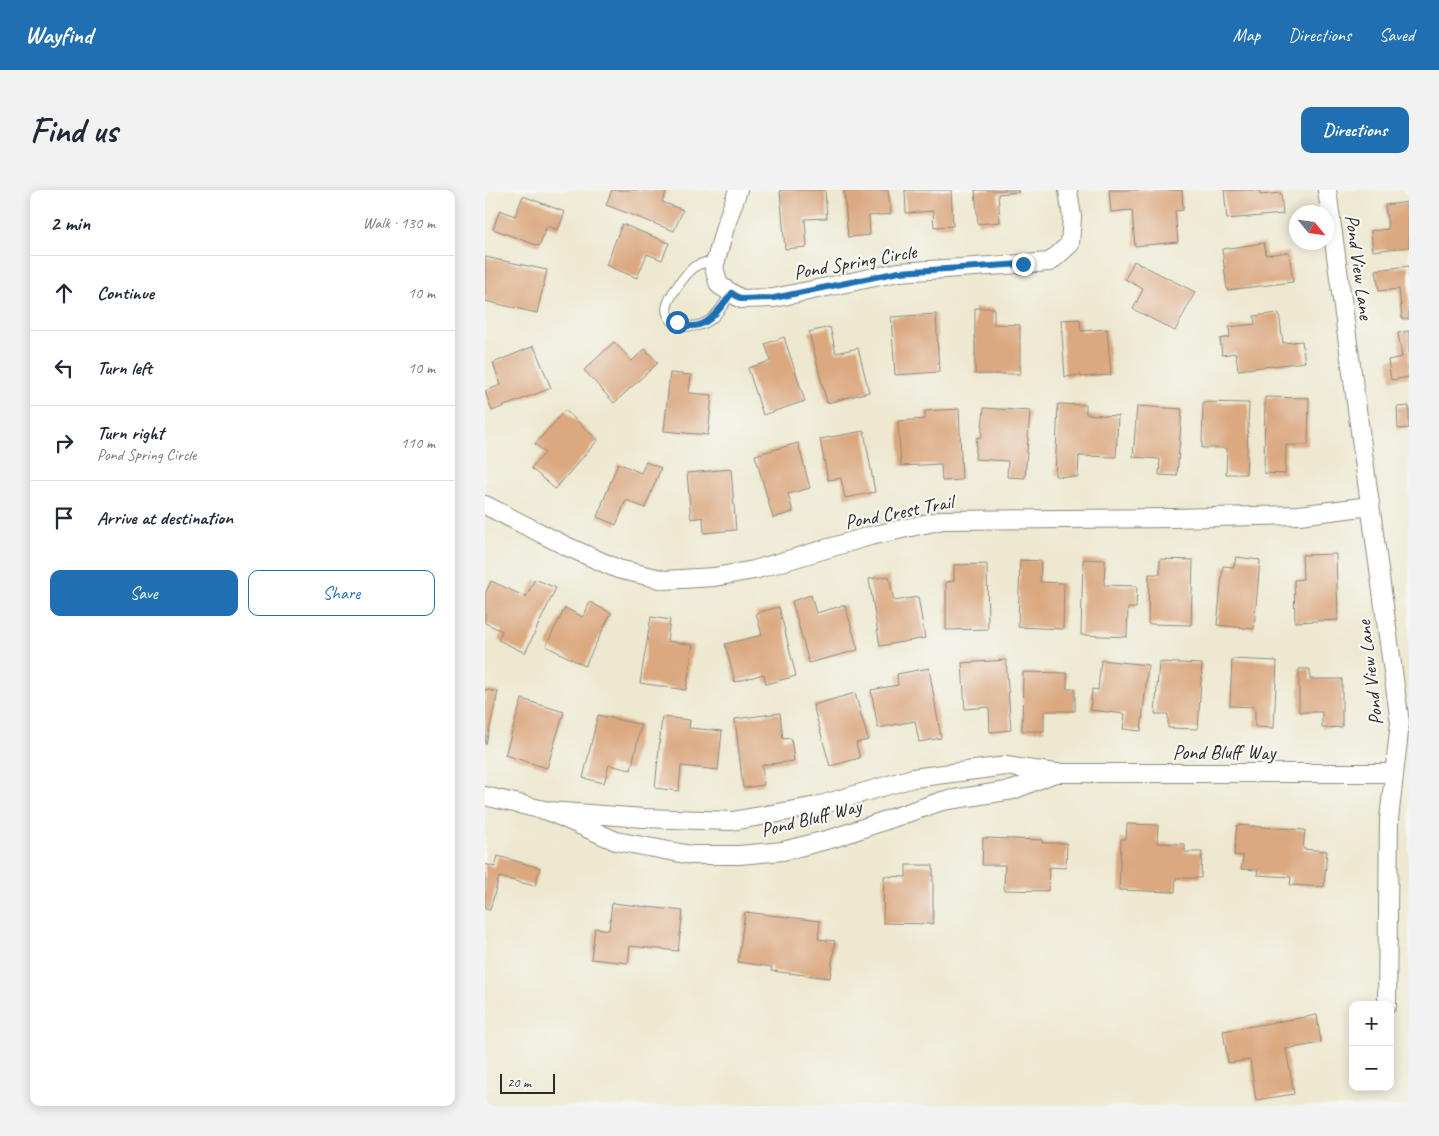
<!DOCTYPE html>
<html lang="en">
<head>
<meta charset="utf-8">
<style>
  :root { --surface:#fff; --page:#f2f2f3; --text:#1f2937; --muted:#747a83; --line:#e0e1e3; --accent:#1f6fb2 }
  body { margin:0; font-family:Caveat,sans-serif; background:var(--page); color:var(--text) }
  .controls { position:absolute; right:15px; bottom:15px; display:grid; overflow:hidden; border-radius:10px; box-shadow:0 2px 12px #0003 }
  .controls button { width:45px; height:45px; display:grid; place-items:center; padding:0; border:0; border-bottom:1px solid var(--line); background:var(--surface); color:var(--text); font:25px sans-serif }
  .compass { position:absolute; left:804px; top:15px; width:45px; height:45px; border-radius:50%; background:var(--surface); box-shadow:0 2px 12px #0003; rotate:119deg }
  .scale { position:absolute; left:15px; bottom:12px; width:55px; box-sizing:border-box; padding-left:5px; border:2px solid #2b2b2b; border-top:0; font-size:14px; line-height:18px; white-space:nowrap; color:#2b2b2b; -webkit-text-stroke:4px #f6f6f2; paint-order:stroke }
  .stop { position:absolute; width:15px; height:15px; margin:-11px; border:4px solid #1f6fb2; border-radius:50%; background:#fff }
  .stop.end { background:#1f6fb2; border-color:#fff; box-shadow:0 1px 5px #0008 }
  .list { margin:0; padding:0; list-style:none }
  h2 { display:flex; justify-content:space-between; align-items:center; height:65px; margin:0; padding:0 20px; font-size:21px }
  h2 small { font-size:16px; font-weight:400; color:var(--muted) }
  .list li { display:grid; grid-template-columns:32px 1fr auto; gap:15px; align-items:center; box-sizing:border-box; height:75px; padding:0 20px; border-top:1px solid var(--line) }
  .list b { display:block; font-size:19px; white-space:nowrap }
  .list p { margin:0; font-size:16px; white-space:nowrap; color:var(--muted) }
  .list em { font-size:16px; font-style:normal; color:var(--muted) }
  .actions { display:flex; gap:10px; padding:15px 20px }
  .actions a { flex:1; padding:11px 0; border:1px solid var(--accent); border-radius:10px; text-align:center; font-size:18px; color:var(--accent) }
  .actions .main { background:var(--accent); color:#fff }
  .icon { flex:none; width:28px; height:28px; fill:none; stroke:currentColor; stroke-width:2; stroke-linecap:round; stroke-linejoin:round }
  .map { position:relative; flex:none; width:924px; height:916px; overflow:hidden; border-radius:10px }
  header { display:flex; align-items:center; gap:30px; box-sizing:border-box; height:70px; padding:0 25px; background:var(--accent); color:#fff }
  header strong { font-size:24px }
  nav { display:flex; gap:28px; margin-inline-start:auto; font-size:18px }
  .intro { display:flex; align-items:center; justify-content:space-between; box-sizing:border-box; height:120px; padding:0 30px }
  h1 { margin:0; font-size:35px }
  .button { padding:12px 22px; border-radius:10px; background:var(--accent); color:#fff; font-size:18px; font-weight:700 }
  main { display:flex; gap:30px; padding:0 30px }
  aside { flex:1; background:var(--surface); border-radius:10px; box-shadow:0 2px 12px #0003 }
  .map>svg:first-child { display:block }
  .building { fill:#dba880 }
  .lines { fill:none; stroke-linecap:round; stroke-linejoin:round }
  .service-casing { stroke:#8c8a7d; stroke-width:11 }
  .minor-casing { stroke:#8c8a7d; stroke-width:20 }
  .service { stroke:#fff; stroke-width:9 }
  .minor { stroke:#fff; stroke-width:18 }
  .route { stroke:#1f6fb2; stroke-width:6 }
  .labels { text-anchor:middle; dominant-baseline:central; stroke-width:4.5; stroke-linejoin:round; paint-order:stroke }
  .street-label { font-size:20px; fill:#2b2b2b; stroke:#f6f6f2 }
</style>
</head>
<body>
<header>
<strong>Wayfind</strong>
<nav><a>Map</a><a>Directions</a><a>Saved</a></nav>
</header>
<div class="intro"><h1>Find us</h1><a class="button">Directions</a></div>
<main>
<aside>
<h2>2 min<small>Walk · 130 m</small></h2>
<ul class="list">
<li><svg class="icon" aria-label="ahead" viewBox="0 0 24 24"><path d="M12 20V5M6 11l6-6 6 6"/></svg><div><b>Continue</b></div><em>10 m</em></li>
<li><svg class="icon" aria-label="left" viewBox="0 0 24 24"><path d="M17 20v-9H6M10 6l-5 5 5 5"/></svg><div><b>Turn left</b></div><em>10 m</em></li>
<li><svg class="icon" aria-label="right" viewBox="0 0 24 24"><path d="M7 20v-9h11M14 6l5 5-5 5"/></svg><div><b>Turn right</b><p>Pond Spring Circle</p></div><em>110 m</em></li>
<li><svg class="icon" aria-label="arrive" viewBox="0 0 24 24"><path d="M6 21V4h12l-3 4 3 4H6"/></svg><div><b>Arrive at destination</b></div></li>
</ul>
<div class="actions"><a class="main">Save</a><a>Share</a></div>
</aside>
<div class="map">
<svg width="924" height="916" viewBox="0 0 924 916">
  <rect width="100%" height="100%" fill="#f6f6f2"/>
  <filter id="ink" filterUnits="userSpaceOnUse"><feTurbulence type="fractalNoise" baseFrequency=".02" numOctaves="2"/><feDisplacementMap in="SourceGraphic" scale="10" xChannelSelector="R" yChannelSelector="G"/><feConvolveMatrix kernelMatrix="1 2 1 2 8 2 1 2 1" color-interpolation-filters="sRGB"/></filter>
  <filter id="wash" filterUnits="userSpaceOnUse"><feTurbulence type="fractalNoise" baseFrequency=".0096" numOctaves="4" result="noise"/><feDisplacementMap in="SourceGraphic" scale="20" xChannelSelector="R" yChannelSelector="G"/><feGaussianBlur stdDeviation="1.12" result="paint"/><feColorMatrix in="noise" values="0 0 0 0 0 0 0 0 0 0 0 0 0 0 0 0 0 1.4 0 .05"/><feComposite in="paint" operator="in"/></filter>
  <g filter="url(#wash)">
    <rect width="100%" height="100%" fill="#ede8cf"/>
    <g id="blocks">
      <!-- building -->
      <path class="building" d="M 127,0 L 182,0 L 177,12 L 198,20 L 189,41 L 121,15 Z
        M 295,0 L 340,0 L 342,28 L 320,29 L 322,57 L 300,59 Z
        M 359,0 L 403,0 L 406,24 L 384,26 L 385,45 L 363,47 Z
        M 420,0 L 466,0 L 468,36 L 449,37 L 448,21 L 421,23 Z
        M 490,0 L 533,0 L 534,2 L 513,4 L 515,32 L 493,34 Z
        M 624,0 L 697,0 L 698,20 L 690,21 L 693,52 L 650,56 L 647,20 L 626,22 Z
        M 739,0 L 775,0 L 775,5 L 796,3 L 798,24 L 742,29 Z
        M 38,6 L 80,22 L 73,40 L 62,36 L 54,56 L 8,39 L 15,20 L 30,26 Z
        M 924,12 L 924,57 L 888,61 L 886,41 L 903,39 L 900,15 Z
        M 137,34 L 184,53 L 177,70 L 162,64 L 152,88 L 121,75 Z
        M 779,53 L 781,65 L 804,62 L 808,92 L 742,100 L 737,59 Z
        M 0,67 L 62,80 L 52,123 L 0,111 Z
        M 649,71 L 710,102 L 690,141 L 648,119 L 658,99 L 640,89 Z
        M 924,76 L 924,129 L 917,129 L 914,99 L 894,101 L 891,80 Z
        M 490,118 L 509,118 L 509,134 L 535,135 L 535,184 L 490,184 Z
        M 794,123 L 798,153 L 817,151 L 820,172 L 753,180 L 751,163 L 737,165 L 735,149 L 745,147 L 744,137 L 770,134 L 769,126 Z
        M 451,124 L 454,182 L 410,185 L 406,127 Z
        M 595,129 L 596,141 L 622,139 L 626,185 L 596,187 L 596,185 L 580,187 L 576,130 Z
        M 345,137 L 351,163 L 373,158 L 384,202 L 342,213 L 324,142 Z
        M 924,141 L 924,187 L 906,190 L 903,170 L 917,167 L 913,143 Z
        M 299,147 L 320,211 L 278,225 L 263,178 L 286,171 L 280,154 Z
        M 129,152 L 147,171 L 160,159 L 173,173 L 129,213 L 99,180 Z
        M 49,156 L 66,198 L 7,221 L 0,201 L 16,195 L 8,173 Z
        M 185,183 L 206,185 L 204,203 L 227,205 L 223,245 L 179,241 Z
        M 780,207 L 824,208 L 823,255 L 801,255 L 800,284 L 779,283 Z
        M 718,212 L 764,213 L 761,284 L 741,284 L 742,258 L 717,258 Z
        M 573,214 L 601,215 L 601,224 L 633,226 L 631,267 L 594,266 L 593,287 L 570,286 Z
        M 652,216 L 697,219 L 692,286 L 674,285 L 675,269 L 648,267 Z
        M 924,216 L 924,238 L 913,239 L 912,217 Z
        M 499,218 L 545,221 L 540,288 L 522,287 L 523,271 L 490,269 L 492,247 L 496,248 Z
        M 474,219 L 477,290 L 457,291 L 456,274 L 416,276 L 413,231 L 440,229 L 440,221 Z
        M 80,220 L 113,250 L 70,299 L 46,278 L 60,263 L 50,254 Z
        M 379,241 L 390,302 L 360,308 L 356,288 L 343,290 L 335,249 Z
        M 313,253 L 325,298 L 303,304 L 308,322 L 288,328 L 270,265 Z
        M 161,272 L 176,278 L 160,318 L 141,310 L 131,335 L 112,327 L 133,273 L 156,283 Z
        M 246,279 L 251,340 L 219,343 L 218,327 L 206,329 L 202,283 Z
        M 851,364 L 853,430 L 810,432 L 809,390 L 818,389 L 817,365 Z
        M 751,367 L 775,370 L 769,439 L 732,435 L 738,376 L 749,377 Z
        M 598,369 L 620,370 L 619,395 L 652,396 L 651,418 L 643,418 L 642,447 L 596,445 Z
        M 675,369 L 708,370 L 706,435 L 663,434 L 664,384 L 675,384 Z
        M 535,370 L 556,371 L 555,392 L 579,393 L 578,439 L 533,437 Z
        M 502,374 L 503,439 L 461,440 L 461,392 L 469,391 L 469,375 Z
        M 404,386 L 409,411 L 433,407 L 440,448 L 395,456 L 384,389 Z
        M 50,389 L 71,398 L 40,463 L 13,450 L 17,441 L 0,433 L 0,404 L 6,391 L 41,407 Z
        M 326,405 L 331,423 L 360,415 L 373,460 L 324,473 L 307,411 Z
        M 105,412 L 126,423 L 100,476 L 61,456 L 80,418 L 98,427 Z
        M 294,417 L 311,486 L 281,494 L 279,484 L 250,492 L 240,454 L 277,445 L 271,423 Z
        M 166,427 L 185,430 L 182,451 L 208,455 L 201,500 L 155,493 Z
        M 747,469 L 792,471 L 789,538 L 770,537 L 770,517 L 745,516 Z
        M 521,470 L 526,540 L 505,542 L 504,517 L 480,519 L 477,473 Z
        M 616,470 L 663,475 L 656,541 L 638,539 L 640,524 L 605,520 L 607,499 L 613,500 Z
        M 674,472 L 717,474 L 713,539 L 683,538 L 683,524 L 670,524 Z
        M 444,478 L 456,548 L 434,552 L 430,531 L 393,538 L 386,500 L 413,495 L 412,484 Z
        M 814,479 L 825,479 L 825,489 L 857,489 L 857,537 L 837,538 L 837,522 L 814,522 Z
        M 538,482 L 582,483 L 582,499 L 590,499 L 590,521 L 559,521 L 559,541 L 537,541 Z
        M 0,499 L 13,502 L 1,554 L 0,554 Z
        M 370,503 L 383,550 L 371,553 L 375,568 L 345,576 L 328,515 Z
        M 37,509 L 79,522 L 62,578 L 20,565 Z
        M 295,523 L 298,549 L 306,548 L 309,571 L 277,575 L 279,595 L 258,598 L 250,529 Z
        M 113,525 L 156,535 L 146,580 L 124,575 L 119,593 L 98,588 Z
        M 177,527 L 205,530 L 204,538 L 237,541 L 233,580 L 196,576 L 194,601 L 170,598 Z
        M 642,634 L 673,635 L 672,653 L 700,654 L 700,662 L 717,662 L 716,688 L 691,688 L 690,702 L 634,700 L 636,649 L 641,649 Z
        M 752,635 L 820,640 L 818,659 L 842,661 L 839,697 L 805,695 L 806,687 L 772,685 L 773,680 L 756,679 L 758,666 L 749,665 Z
        M 498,648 L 558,650 L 557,653 L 582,653 L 581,678 L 564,677 L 563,701 L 519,700 L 520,675 L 497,675 Z
        M 13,666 L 55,678 L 50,696 L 14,687 L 5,720 L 0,719 L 0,674 L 10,677 Z
        M 421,675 L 448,675 L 448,734 L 398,733 L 399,686 L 421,687 Z
        M 127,713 L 198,721 L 193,761 L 145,756 L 143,773 L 106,769 L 110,738 L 124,740 Z
        M 260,722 L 335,731 L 333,749 L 350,751 L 345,788 L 286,781 L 287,777 L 253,772 Z
        M 832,825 L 836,853 L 801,859 L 809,904 L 771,910 L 765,870 L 743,873 L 738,841 Z"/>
    </g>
  </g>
  <g filter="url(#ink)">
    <use href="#blocks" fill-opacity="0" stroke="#8c8a7d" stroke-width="1"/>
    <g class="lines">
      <!-- service casing -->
      <g class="service-casing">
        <path id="service" d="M 231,70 C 224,72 214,73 209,77 C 201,84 179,110 182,122 C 188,140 212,139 225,130 C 233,125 241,110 247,103"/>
      </g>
      <!-- minor casing -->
      <g class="minor-casing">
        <path id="minor" d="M 253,0 L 240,37 L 229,78 L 234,95 L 256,109 L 289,108 L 414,82 L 565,72 L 585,54 L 587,27 L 583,0
          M 842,0 L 915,533 L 904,629 L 902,815
          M 0,315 L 81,356 L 133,379 L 180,390 L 229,387 L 269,380 L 385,346 L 458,330 L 687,328 L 814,325 L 885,316
          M 570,583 L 528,600 L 457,611 L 349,648 L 298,661 L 254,665 L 206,665 L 131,651 L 63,621 L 159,628 L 247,631 L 332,616 L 428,588 L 521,576 L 570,583 L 909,583
          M 0,606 L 63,621"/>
      </g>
      <!-- service -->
      <use href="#service" class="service"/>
      <!-- minor -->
      <use href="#minor" class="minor"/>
    </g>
  </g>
  <g class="lines" filter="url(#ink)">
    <!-- route -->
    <path class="route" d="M 192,132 C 219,146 233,121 247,103 L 256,109 L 289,108 L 414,82 L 538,74"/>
  </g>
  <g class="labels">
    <!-- street labels -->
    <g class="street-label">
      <text transform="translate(370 72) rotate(-10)">Pond Spring Circle</text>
      <text transform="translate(874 77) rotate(82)">Pond View Lane</text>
      <text transform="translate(414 322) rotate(-11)">Pond Crest Trail</text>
      <text transform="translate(885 483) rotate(-97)">Pond View Lane</text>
      <text x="739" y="562">Pond Bluff Way</text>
      <text transform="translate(326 628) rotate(-14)">Pond Bluff Way</text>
    </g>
  </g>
</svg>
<div class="controls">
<button>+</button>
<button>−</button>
</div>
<svg class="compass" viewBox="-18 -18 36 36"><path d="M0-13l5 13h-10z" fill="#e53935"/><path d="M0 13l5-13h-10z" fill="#747a83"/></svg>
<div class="scale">20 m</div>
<div class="stop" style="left:192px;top:132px"></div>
<div class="stop end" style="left:538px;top:74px"></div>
</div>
</main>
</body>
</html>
